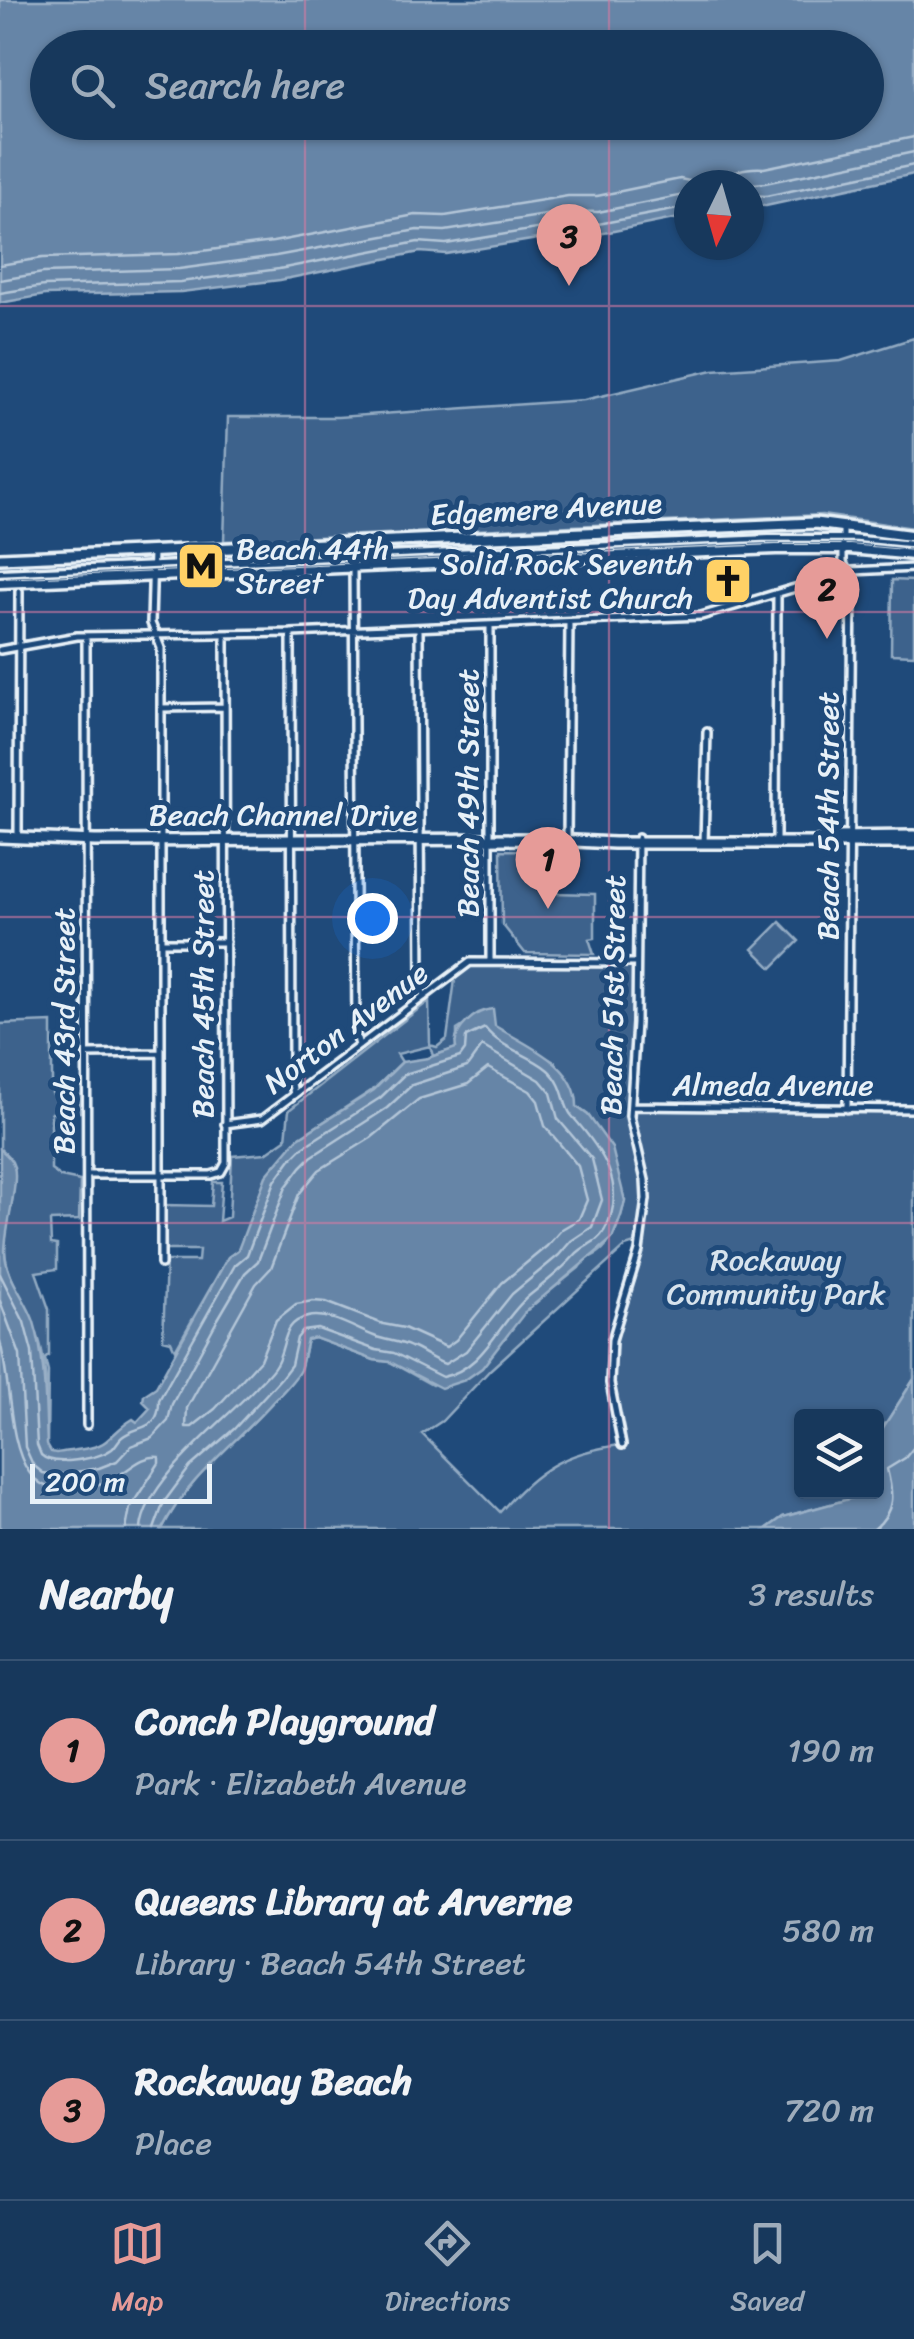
<!DOCTYPE html>
<html lang="en">
<head>
<meta charset="utf-8">
<style>
  :root { --surface:#17385c; --page:#203f62; --text:#f1f3f6; --muted:#9eacbb; --line:#365272; --accent:#e69b98 }
  body { margin:0; font-family:Sriracha,sans-serif; background:var(--page); color:var(--text) }
  .controls { position:absolute; right:30px; bottom:30px; display:grid; overflow:hidden; border-radius:10px; box-shadow:0 2px 8px #0004 }
  .controls button { width:90px; height:90px; display:grid; place-items:center; padding:0; border:0; border-bottom:2px solid var(--line); background:var(--surface); color:var(--text); font:50px sans-serif }
  .compass { position:absolute; left:674px; top:170px; width:90px; height:90px; border-radius:50%; background:var(--surface); box-shadow:0 2px 8px #0004; rotate:185deg }
  .scale { position:absolute; left:30px; bottom:25px; width:182px; box-sizing:border-box; padding-left:10px; border:5px solid #e8f1f8; border-top:0; font-size:28px; line-height:35px; white-space:nowrap; color:#e8f1f8; -webkit-text-stroke:8px #1f4a7a; paint-order:stroke }
  .you { position:absolute; left:372px; top:918px; width:35px; height:35px; margin:-25px; border:8px solid #fff; border-radius:50%; background:#1a73e8; box-shadow:0 0 0 15px #1a73e833 }
  .badge { display:grid; place-items:center; width:65px; height:65px; border-radius:50%; background:var(--accent); color:#111; font-size:32px; font-weight:700 }
  .pin { position:absolute; translate:-50% -82px; filter:drop-shadow(0 2px 5px #0008) }
  .pin::after { content:''; position:absolute; top:52px; width:35px; height:30px; background:inherit; clip-path:polygon(0 0,100% 0,50% 100%) }
  .list { margin:0; padding:0; list-style:none }
  h2 { display:flex; justify-content:space-between; align-items:center; height:130px; margin:0; padding:0 40px; font-size:42px }
  h2 small { font-size:32px; font-weight:400; color:var(--muted) }
  .list li { display:grid; grid-template-columns:65px 1fr auto; gap:30px; align-items:center; box-sizing:border-box; height:180px; padding:0 40px; border-top:2px solid var(--line) }
  .list b { display:block; font-size:38px; white-space:nowrap }
  .list p { margin:0; font-size:32px; white-space:nowrap; color:var(--muted) }
  .list em { font-size:32px; font-style:normal; color:var(--muted) }
  .icon { flex:none; width:55px; height:55px; fill:none; stroke:currentColor; stroke-width:2; stroke-linecap:round; stroke-linejoin:round }
  .map { position:relative; flex:none; width:914px; height:1529px; overflow:hidden }
  .search { position:absolute; background:var(--surface); box-shadow:0 2px 8px #0004; left:30px; right:30px; top:30px; height:110px; display:flex; align-items:center; gap:25px; box-sizing:border-box; padding:0 35px; border-radius:55px; color:var(--muted); font-size:38px }
  .sheet { height:670px; background:var(--surface) }
  nav { display:flex; justify-content:space-around; align-items:center; box-sizing:border-box; height:140px; border-top:2px solid var(--line); background:var(--surface); font-size:28px; color:var(--muted) }
  nav a { display:grid; justify-items:center; gap:5px }
  nav .on { color:var(--accent) }
  .map>svg:first-child { display:block }
  .green { fill:#3c628c; stroke:#92aac2; stroke-width:2.5; fill-rule:evenodd }
  .water { fill:#6685a7; stroke:#9ab0c7; stroke-width:2.5; fill-rule:evenodd }
  .lines { fill:none; stroke-linecap:round; stroke-linejoin:round }
  .shore { stroke:#b4c6d8; stroke-width:2.5 }
  .street-casing { stroke:#e8f1f8; stroke-width:12 }
  .secondary-casing { stroke:#e8f1f8; stroke-width:15 }
  .primary-casing { stroke:#e8f1f8; stroke-width:16 }
  .street { stroke:#1f4a7a; stroke-width:5 }
  .secondary { stroke:#1f4a7a; stroke-width:8 }
  .primary { stroke:#1f4a7a; stroke-width:9 }
  .rail { stroke:#e8f1f8; stroke-width:2.5 }
  .grid { fill:none; stroke:#d37aa2; stroke-width:2.5; stroke-opacity:0.55 }
  .labels { text-anchor:middle; dominant-baseline:central; stroke-width:10; stroke-linejoin:round; paint-order:stroke }
  .street-label { font-size:30px; fill:#e8f1f8; stroke:#1f4a7a }
  .poi-label { font-size:30px; fill:#e8f1f8; stroke:#1f4a7a; text-anchor:start }
  .park-label { font-size:30px; fill:#d7e3ed; stroke:#1f4a7a }
</style>
</head>
<body>
<div class="map">
<svg width="914" height="1529" viewBox="0 0 914 1529">
  <rect width="100%" height="100%" fill="#1f4a7a"/>
  <filter id="ink" filterUnits="userSpaceOnUse"><feTurbulence type="fractalNoise" baseFrequency=".01" numOctaves="2"/><feDisplacementMap in="SourceGraphic" scale="20" xChannelSelector="R" yChannelSelector="G"/><feConvolveMatrix kernelMatrix="1 2 1 2 8 2 1 2 1" color-interpolation-filters="sRGB"/></filter>
  <g filter="url(#ink)">
    <!-- green -->
    <path class="green" d="M 914,338 L 914,528 L 822,515 L 224,541 L 228,417 L 338,417 L 584,400 L 713,370 L 841,361 Z
      M 892,580 L 914,581 L 914,655 L 891,654 Z
      M 501,850 L 553,851 L 551,893 L 595,894 L 595,938 L 589,939 L 594,954 L 525,953 L 502,924 Z
      M 780,922 L 799,941 L 772,968 L 753,949 Z
      M 636,963 L 632,1106 L 914,1109 L 914,1379 L 877,1437 L 876,1416 L 802,1416 L 802,1492 L 859,1492 L 853,1498 L 783,1517 L 766,1529 L 162,1529 C 188,1478 231,1447 269,1406 C 279,1395 293,1383 299,1370 C 303,1362 304,1350 307,1340 L 315,1338 L 374,1360 L 390,1362 L 432,1385 L 579,1268 C 584,1257 589,1259 598,1253 C 615,1241 620,1220 625,1201 L 598,1130 L 588,1115 L 577,1107 L 556,1063 L 476,1018 L 457,1030 L 457,1048 L 433,1056 L 430,1046 L 397,1054 L 402,1062 L 374,1089 L 297,1139 L 238,1250 L 228,1257 L 175,1350 L 171,1341 L 163,1339 L 166,1261 L 198,1261 L 199,1250 L 166,1250 L 165,1205 L 211,1206 L 213,1182 L 222,1182 L 219,1221 L 229,1217 L 232,1156 L 266,1153 L 286,1139 L 289,1110 L 429,1001 L 430,1045 L 437,1047 L 447,1039 L 456,972 L 468,964 ZM 641,1242 L 612,1340 L 610,1383 L 620,1445 C 565,1452 536,1470 500,1512 L 422,1434 L 442,1421 L 491,1369 L 625,1247 Z
      M 52,1022 L 52,1093 L 79,1095 L 80,1112 L 51,1113 L 51,1170 L 61,1177 L 80,1181 L 79,1220 L 50,1221 L 51,1244 L 57,1245 L 57,1269 L 36,1272 L 49,1309 L 49,1355 L 45,1359 L 48,1372 L 47,1445 C 46,1415 48,1382 42,1352 C 37,1320 6,1281 5,1251 C 4,1216 28,1175 0,1149 L 0,1024 Z"/>
    <!-- water -->
    <path class="water" d="M 0,0 L 914,0 L 914,174 L 766,206 L 749,205 L 749,185 L 689,185 L 689,216 L 599,234 L 574,233 L 446,254 L 420,252 L 280,280 L 181,292 L 45,295 L 0,303 ZM 48,48 L 866,48 L 866,122 L 48,122 Z
      M 493,1009 L 495,1026 C 526,1045 578,1065 577,1107 L 588,1115 L 612,1148 L 625,1201 L 621,1216 L 612,1239 L 526,1311 L 482,1368 L 465,1380 L 441,1388 L 390,1362 L 374,1360 L 315,1338 L 307,1340 C 304,1350 303,1362 300,1370 C 293,1383 279,1395 269,1406 C 231,1447 188,1478 162,1529 L 0,1529 L 0,1149 C 6,1154 12,1159 14,1167 C 19,1181 5,1230 5,1251 C 5,1277 26,1298 34,1322 C 46,1362 45,1403 47,1445 L 51,1452 L 56,1453 C 71,1450 95,1450 106,1441 C 116,1433 121,1426 133,1419 L 137,1422 L 150,1408 L 143,1401 L 144,1395 L 156,1387 L 228,1257 L 238,1250 L 266,1176 L 297,1139 L 374,1090 L 402,1062 L 428,1058 L 456,1048 C 452,1030 476,1010 493,1009 Z
      M 914,1379 L 914,1529 L 766,1529 L 783,1517 L 853,1498 L 859,1492 L 876,1492 L 877,1437 Z"/>
    <g class="lines">
      <!-- shore -->
      <path class="shore" d="M 719,185 C 731,170 745,167 764,168 L 914,137
        M 741,185 L 765,183 L 914,152
        M 749,195 L 766,196 L 914,165
        M 0,265 L 42,258 L 178,254 L 273,242 L 415,215 L 445,216 L 568,196 L 597,196 L 680,179 L 708,185
        M 0,280 L 43,273 L 179,269 L 276,256 L 417,230 L 445,231 L 571,211 L 598,212 L 689,194
        M 0,293 L 44,286 L 180,282 L 279,269 L 418,242 L 446,244 L 572,223 L 598,224 L 689,207
        M 488,1068 L 530,1091 L 538,1101 L 545,1126 L 578,1166 L 587,1200 L 579,1219 L 562,1229 L 547,1246 L 502,1283 L 456,1340 L 446,1347 L 404,1328 L 383,1324 L 326,1302 L 313,1301 L 296,1304 L 276,1320 L 260,1360 L 215,1409 L 192,1427 L 186,1427 L 187,1408 L 256,1284 L 271,1268 L 299,1194 L 319,1170 L 371,1138 L 419,1099 L 468,1084 Z
        M 0,1274 L 24,1322 L 32,1352 L 37,1445 L 41,1455 C 53,1467 98,1459 112,1449 C 116,1446 118,1440 122,1437 C 138,1424 160,1432 159,1400 L 235,1265 L 247,1255 L 275,1181 L 291,1159 L 303,1147 L 380,1098 L 405,1074 L 460,1057 L 465,1050 L 466,1037 L 485,1028 C 500,1048 529,1054 548,1070 C 566,1086 562,1105 572,1116 C 600,1148 630,1186 604,1231 C 597,1244 583,1245 575,1255 C 562,1270 546,1282 530,1295 C 499,1320 485,1369 442,1377 L 394,1353 L 376,1350 L 318,1329 L 303,1331 L 297,1338 L 291,1365 L 281,1378 L 234,1429 L 190,1467 L 164,1502 L 154,1529
        M 0,1301 L 20,1355 L 25,1447 L 33,1465 L 43,1473 L 59,1475 L 99,1468 L 117,1461 L 131,1446 L 152,1438 L 168,1421 L 172,1404 L 218,1319 L 245,1273 L 258,1261 L 286,1187 L 301,1167 L 311,1157 L 387,1108 L 412,1085 L 467,1067 L 482,1046 L 540,1080 L 551,1093 L 558,1119 L 592,1159 L 602,1200 L 592,1227 L 571,1241 L 559,1255 L 512,1294 L 466,1351 L 445,1364 C 433,1360 423,1352 411,1347 C 399,1341 386,1341 374,1336 C 355,1329 330,1312 308,1317 C 281,1322 287,1346 276,1364 C 271,1373 262,1380 256,1387 C 224,1421 144,1482 141,1529
        M 0,1341 C 18,1415 0,1521 105,1482 C 125,1476 139,1454 159,1457 L 159,1463 L 130,1508 L 126,1529
        M 874,1529 C 896,1511 893,1493 887,1469 L 905,1458 L 914,1447"/>
      <!-- street casing -->
      <g class="street-casing">
        <path id="street" d="M 843,529 L 843,563 L 852,580 L 847,1109
          M 153,552 L 151,623 L 161,648 L 161,1264
          M 353,567 L 356,1034 L 359,1046
          M 490,626 L 490,960
          M 419,628 L 421,985 L 424,997
          M 291,634 L 292,1083 L 294,1095
          M 86,636 L 87,1425
          M 0,650 L 77,636 L 291,633 L 701,616 L 852,571 L 914,568
          M 161,708 L 225,707
          M 18,838 L 19,591
          M 567,839 L 569,622
          M 776,841 L 777,594
          M 704,843 L 707,732
          M 161,942 L 226,942
          M 87,1054 L 161,1053
          M 632,1106 L 914,1109
          M 225,1124 L 262,1119 L 470,962 L 636,963
          M 87,1175 L 211,1175 L 221,1172 L 226,1163 L 225,635
          M 622,1445 L 610,1383 L 612,1340 L 639,1251 L 646,1199 L 645,1180 L 630,1116 L 636,1023 L 638,838"/>
      </g>
      <!-- secondary casing -->
      <g class="secondary-casing">
        <path id="secondary" d="M 0,574 L 769,540 L 849,540 L 914,546
          M 0,583 L 776,549 L 850,549 L 914,555"/>
      </g>
      <!-- primary casing -->
      <g class="primary-casing">
        <path id="primary" d="M 0,558 L 815,523 L 914,536
          M 0,837 L 95,841 L 536,839 L 614,843 L 914,843
          M 834,837 L 914,836"/>
      </g>
      <!-- street -->
      <use href="#street" class="street"/>
      <!-- secondary -->
      <use href="#secondary" class="secondary"/>
      <!-- primary -->
      <use href="#primary" class="primary"/>
      <!-- rail -->
      <path class="rail" d="M 0,576 L 763,542 L 856,542 L 914,548"/>
    </g>
  </g>
  <!-- grid -->
  <path class="grid" d="M 305,0 L 305,48M 609,0 L 609,48M 305,122 L 305,1529M 609,122 L 609,1529M 0,306 L 914,306M 0,612 L 914,612M 0,917 L 914,917M 0,1223 L 914,1223"/>
  <!-- icons -->
  <defs>
    <g id="metro-square" transform="scale(2.5)"><rect x="-9" y="-9" width="18" height="18" rx="4" fill="#ffd166" stroke="#1f4a7a"/><path d="M-5.5 5V-5H-3L0 0L3-5H5.5V5H3V-.5L0 4L-3-.5V5Z" fill="#111"/></g>
    <g id="church-square" transform="scale(2.5)"><rect x="-9" y="-9" width="18" height="18" rx="4" fill="#ffd166" stroke="#1f4a7a"/><path d="M-1.2-6h2.4v3.5h3.3v2.4h-3.3V6h-2.4V-.1h-3.3v-2.4h3.3Z" fill="#111"/></g>
  </defs>
  <g fill-rule="evenodd">
    <use href="#metro-square" x="201" y="566"/>
    <use href="#church-square" x="728" y="581"/>
  </g>
  <g class="labels">
    <!-- street labels -->
    <g class="street-label">
      <text transform="translate(546 509) rotate(-3)">Edgemere Avenue</text>
      <text transform="translate(468 793) rotate(-90)">Beach 49th Street</text>
      <text x="283" y="815">Beach Channel Drive</text>
      <text transform="translate(828 816) rotate(-90)">Beach 54th Street</text>
      <text transform="translate(203 994) rotate(-90)">Beach 45th Street</text>
      <text transform="translate(613 995) rotate(-89)">Beach 51st Street</text>
      <text transform="translate(346 1028) rotate(-37)">Norton Avenue</text>
      <text transform="translate(64 1031) rotate(-90)">Beach 43rd Street</text>
      <text x="773" y="1085">Almeda Avenue</text>
    </g>
    <!-- poi labels -->
    <g class="poi-label">
      <text x="236" y="549">Beach 44th<tspan x="236" dy="34">Street</tspan></text>
      <text x="693" y="564" text-anchor="end">Solid Rock Seventh<tspan x="693" dy="34">Day Adventist Church</tspan></text>
    </g>
    <!-- park labels -->
    <g class="park-label">
      <text x="776" y="1260">Rockaway<tspan x="776" dy="34">Community Park</tspan></text>
    </g>
  </g>
</svg>
<div class="controls">
<button><svg class="icon" aria-label="layers" viewBox="0 0 24 24"><path d="M12 4l9 5-9 5-9-5zM3 14l9 5 9-5"/></svg></button>
</div>
<svg class="compass" viewBox="-18 -18 36 36"><path d="M0-13l5 13h-10z" fill="#e53935"/><path d="M0 13l5-13h-10z" fill="#9eacbb"/></svg>
<div class="scale">200 m</div>
<div class="you"></div>
<div class="pin badge" style="left:548px;top:909px">1</div>
<div class="pin badge" style="left:827px;top:639px">2</div>
<div class="pin badge" style="left:569px;top:286px">3</div>
<div class="search"><svg class="icon" aria-label="search" viewBox="0 0 24 24"><circle cx="10" cy="10" r="6"/><path d="M15 15l6 6"/></svg>Search here</div>
</div>
<section class="sheet">
<h2>Nearby<small>3 results</small></h2>
<ul class="list">
<li><span class="badge">1</span><div><b>Conch Playground</b><p>Park · Elizabeth Avenue</p></div><em>190 m</em></li>
<li><span class="badge">2</span><div><b>Queens Library at Arverne</b><p>Library · Beach 54th Street</p></div><em>580 m</em></li>
<li><span class="badge">3</span><div><b>Rockaway Beach</b><p>Place</p></div><em>720 m</em></li>
</ul>
</section>
<nav>
<a class="on"><svg class="icon" aria-label="map" viewBox="0 0 24 24"><path d="M3 6l6-2 6 2 6-2v14l-6 2-6-2-6 2zM9 4v14M15 6v14"/></svg>Map</a>
<a><svg class="icon" aria-label="directions" viewBox="0 0 24 24"><path d="M12 3l9 9-9 9-9-9zM9 14v-3h6M13 9l2 2-2 2"/></svg>Directions</a>
<a><svg class="icon" aria-label="saved" viewBox="0 0 24 24"><path d="M7 4h10v16l-5-4-5 4z"/></svg>Saved</a>
</nav>
</body>
</html>
